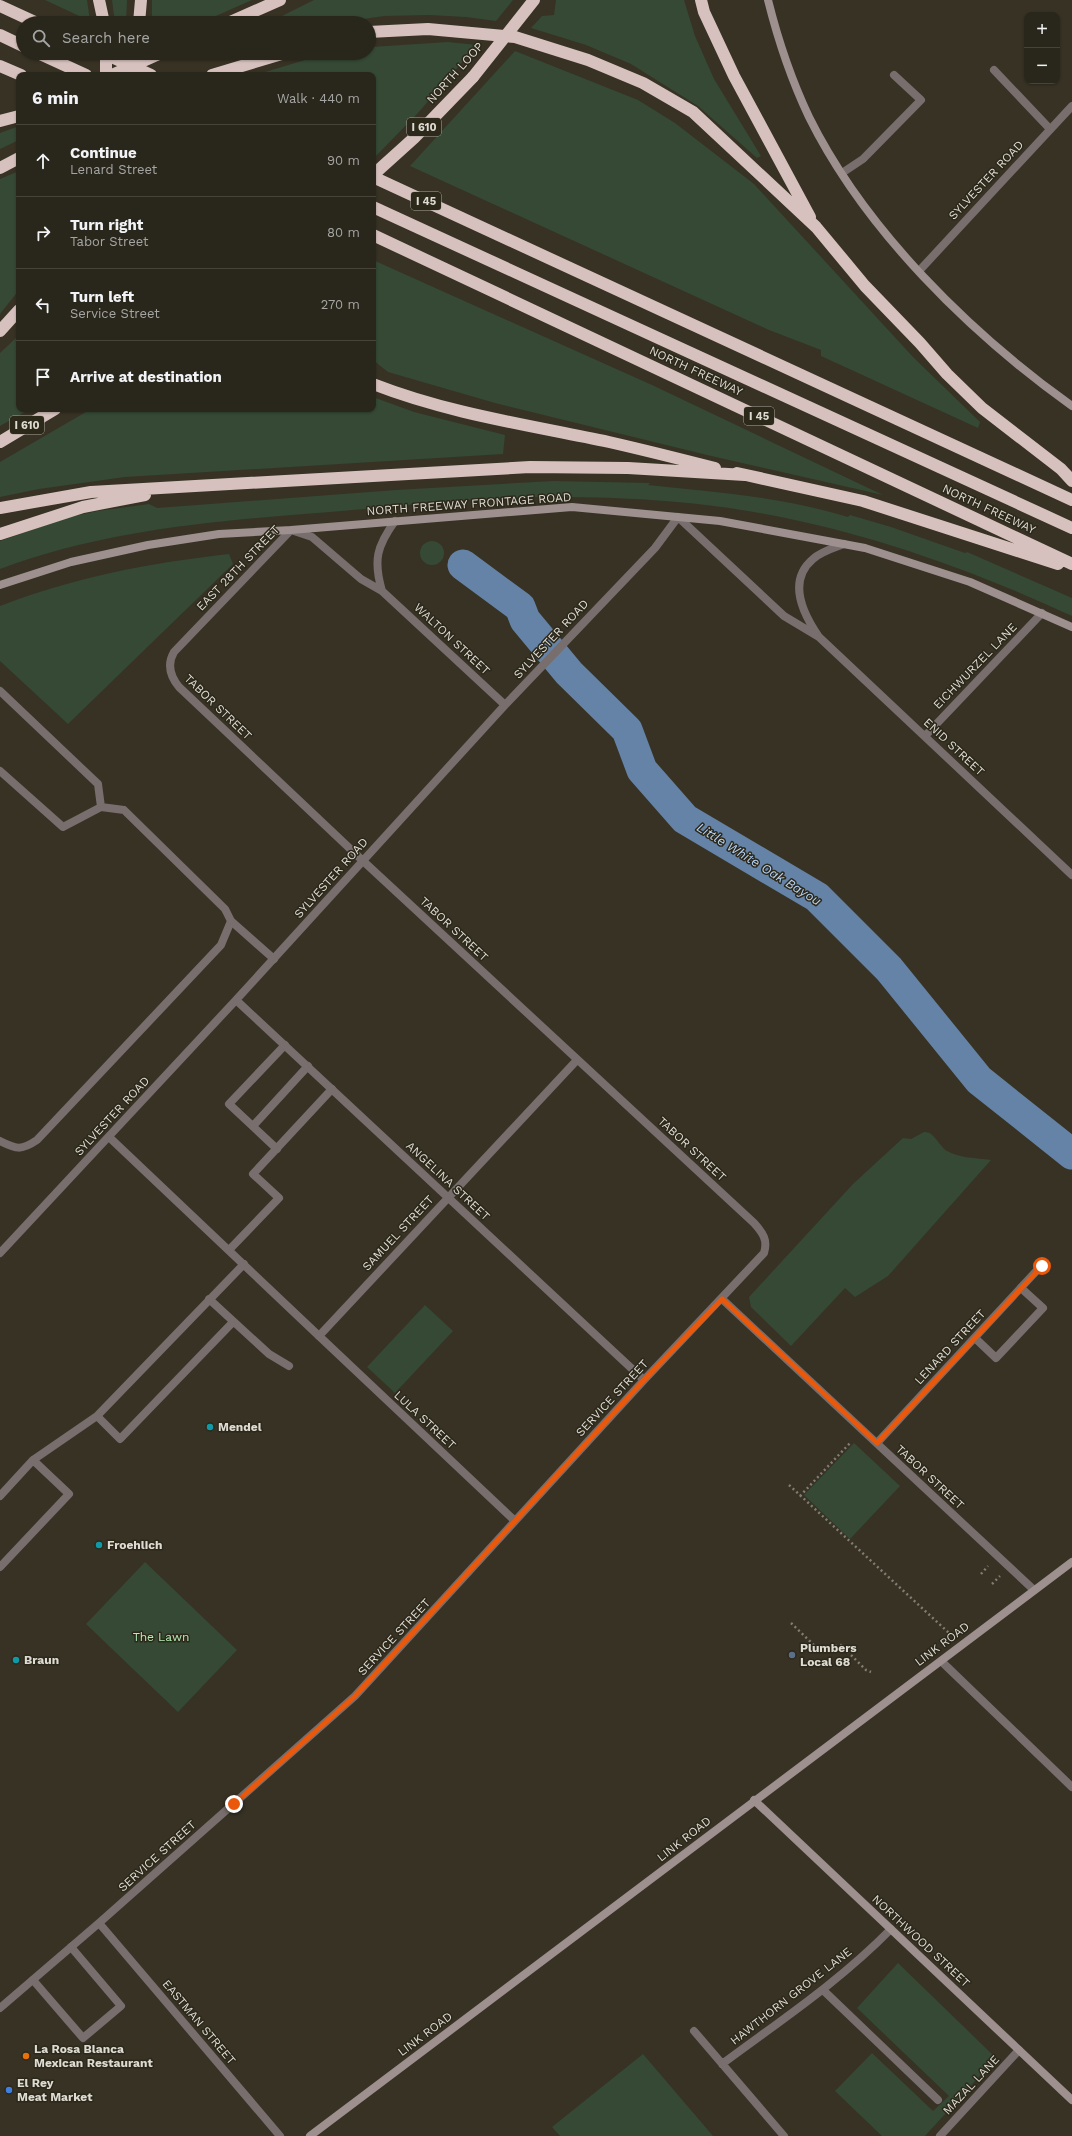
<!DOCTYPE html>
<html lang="en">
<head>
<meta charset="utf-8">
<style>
  :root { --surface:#29261b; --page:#353228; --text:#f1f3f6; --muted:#a5a5a3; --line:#45433a }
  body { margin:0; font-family:"Work Sans",sans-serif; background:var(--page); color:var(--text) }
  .controls { position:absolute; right:12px; top:12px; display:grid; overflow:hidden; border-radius:8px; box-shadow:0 1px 3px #0004 }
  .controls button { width:36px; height:36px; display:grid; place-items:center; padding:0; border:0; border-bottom:1px solid var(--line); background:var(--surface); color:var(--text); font:20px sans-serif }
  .stop { position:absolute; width:12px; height:12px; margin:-9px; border:3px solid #ea580c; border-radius:50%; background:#fff }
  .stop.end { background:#ea580c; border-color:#fff; box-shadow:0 1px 4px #0008 }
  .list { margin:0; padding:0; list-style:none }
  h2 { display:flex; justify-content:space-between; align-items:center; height:52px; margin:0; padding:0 16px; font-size:17px }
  h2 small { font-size:13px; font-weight:400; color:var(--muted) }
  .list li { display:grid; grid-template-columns:26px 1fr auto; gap:12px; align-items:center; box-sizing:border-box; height:72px; padding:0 16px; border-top:1px solid var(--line) }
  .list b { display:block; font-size:15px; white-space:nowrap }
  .list p { margin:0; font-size:13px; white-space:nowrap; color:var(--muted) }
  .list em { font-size:13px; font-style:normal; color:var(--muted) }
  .icon { flex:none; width:22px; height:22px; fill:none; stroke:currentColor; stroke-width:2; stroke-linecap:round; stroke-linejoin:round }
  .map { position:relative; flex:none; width:1072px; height:2136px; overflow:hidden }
  .search { position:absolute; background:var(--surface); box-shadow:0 1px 3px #0004; left:16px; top:16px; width:360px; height:44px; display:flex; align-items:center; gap:10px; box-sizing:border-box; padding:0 14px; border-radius:22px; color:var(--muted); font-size:15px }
  .panel { position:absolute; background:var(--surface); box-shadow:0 1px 3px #0004; left:16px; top:72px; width:360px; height:340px; border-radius:8px }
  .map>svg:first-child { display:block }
  .green { fill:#354935 }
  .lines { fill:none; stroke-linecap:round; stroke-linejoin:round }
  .river { stroke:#6583a6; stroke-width:31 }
  .path { stroke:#827d72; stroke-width:2.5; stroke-dasharray:2 3; stroke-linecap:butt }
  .lane { stroke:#776e6d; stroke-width:8 }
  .street { stroke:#776e6d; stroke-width:8 }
  .secondary { stroke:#9d908e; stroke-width:8 }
  .highway { stroke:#d6c1be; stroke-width:12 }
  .highway-bridge { stroke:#d6c1be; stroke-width:12 }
  .route { stroke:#ea580c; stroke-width:5 }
  .culture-dot { fill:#0f9aa8; stroke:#2c281a; stroke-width:1.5 }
  .service-dot { fill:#5c6f8a; stroke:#2c281a; stroke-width:1.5 }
  .food-dot { fill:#e8710a; stroke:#2c281a; stroke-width:1.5 }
  .shop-dot { fill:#3f7fe0; stroke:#2c281a; stroke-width:1.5 }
  .labels { text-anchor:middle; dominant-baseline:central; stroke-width:3; stroke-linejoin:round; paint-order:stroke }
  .shield { fill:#2c281a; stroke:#a9a59c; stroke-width:1 }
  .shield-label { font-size:11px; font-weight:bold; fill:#dedbd3 }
  .street-label { font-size:12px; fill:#dedbd3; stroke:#2c281a }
  .poi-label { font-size:12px; font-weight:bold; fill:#dedbd3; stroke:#2c281a; text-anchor:start }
  .park-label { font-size:12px; fill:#b5edb5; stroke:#2c281a }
  .water-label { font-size:13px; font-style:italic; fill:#b7d3f5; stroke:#2c281a }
</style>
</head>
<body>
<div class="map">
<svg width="1072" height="2136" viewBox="0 0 1072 2136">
  <rect width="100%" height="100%" fill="#373224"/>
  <!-- green -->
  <path class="green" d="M 45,0 L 87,0 L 90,21 Z
    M 112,0 L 127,0 L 126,23 L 115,23 Z
    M 152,0 L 252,0 L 200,23 L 152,23 Z
    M 314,0 L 513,0 L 496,21 L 466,17 L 429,15 L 384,16 L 335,23 L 268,23 Z
    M 556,0 L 684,0 L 695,36 L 714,79 L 761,156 L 757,158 L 698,106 L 631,64 L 586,45 L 531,28 L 542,16 L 554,15 Z
    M 448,42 L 477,45 L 417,114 L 373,159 L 373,75 L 255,75 L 325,54 L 369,53 L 369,47 L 371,47 Z
    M 515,51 L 638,100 L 675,123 L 754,184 L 913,357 L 980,422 L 978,428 L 821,356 L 821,350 L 769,330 L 410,166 Z
    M 19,126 L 19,140 L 0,149 L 0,133 Z
    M 19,171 L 19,290 L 0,314 L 0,179 Z
    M 373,260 L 652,385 L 883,495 L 707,455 L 495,403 L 388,372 L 373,360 Z
    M 19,335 L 19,409 L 30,409 L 0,426 L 0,353 Z
    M 373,397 L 414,412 L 505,435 L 503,454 L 125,477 L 39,489 L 0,497 L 0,462 L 91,409 L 373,409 Z
    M 553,481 L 650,483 L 648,485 C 715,492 783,497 848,517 L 850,515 L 891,527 L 965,553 L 967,552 L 1072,598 L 1072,616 C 947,558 815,514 677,502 C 635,498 592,497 550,497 C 477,497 403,506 330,512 C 216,521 109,529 0,569 L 0,541 L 69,517 L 98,511 L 149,504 L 157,508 L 396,490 Z
    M420 553a12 12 0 1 1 24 0a12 12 0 1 1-24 0Z
    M 229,554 L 233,564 L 68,724 L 0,661 L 0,606 C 75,577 149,563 229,554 Z
    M 924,1132 C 934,1131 939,1146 947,1151 C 959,1158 977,1158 991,1160 L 888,1276 L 855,1297 L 845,1288 L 791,1346 L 751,1307 L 749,1297 L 853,1184 L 903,1138 L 911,1139 Z
    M 425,1305 L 453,1331 L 395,1393 L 367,1367 Z
    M 854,1443 L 900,1486 L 850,1539 L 804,1495 Z
    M 145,1562 L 237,1650 L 178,1712 L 86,1624 Z
    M 898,1963 L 996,2058 L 925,2136 L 882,2136 L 835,2091 L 872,2053 L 933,2111 L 949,2096 L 857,2008 Z
    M 643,2054 L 713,2136 L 560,2136 L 552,2127 Z"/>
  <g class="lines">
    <!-- river -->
    <path class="river" d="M 463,565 L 520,607 L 525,620 L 569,673 L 627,730 L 642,770 L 685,819 L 817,897 L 889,969 L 979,1080 L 1072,1154"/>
    <!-- path -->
    <path class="path" d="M 789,1485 L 949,1633
      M 800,1496 L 851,1442
      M 981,1574 L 988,1566
      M 992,1584 L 1000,1576
      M 791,1623 L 818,1649 L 841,1645 L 866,1670 L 871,1672"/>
    <!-- lane -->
    <path class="lane" d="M 994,70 L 1050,129
      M 842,173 L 863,159 L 921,100 L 894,75
      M 0,691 L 98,784 L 101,807
      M 0,771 L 63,827 L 101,807 L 124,810 L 225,909 L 231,921 L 221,945 L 37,1140 C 21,1151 16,1149 0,1141
      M 231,921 L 274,959
      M 253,1126 L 308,1066
      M 109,1137 L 319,1336
      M 277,1149 L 229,1104 L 285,1045
      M 229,1250 L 279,1198 L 253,1174 L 332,1089
      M 209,1299 L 269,1354 L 289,1366
      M 975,1338 L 996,1358 L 1043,1308 L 1021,1288
      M 97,1416 L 120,1439 L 233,1322
      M 0,1496 L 33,1460 L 97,1416 L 244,1264
      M 0,1567 L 69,1494 L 33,1460
      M 33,1980 L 83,2038 L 121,2006 L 71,1947"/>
    <!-- street -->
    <path class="street" d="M 919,271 L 1072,106
      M 844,544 C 834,548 822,551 813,559 C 787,581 803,614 819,637 L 1072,875
      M 382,591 C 373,560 377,546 395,521
      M 925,736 L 1042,613
      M 236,1000 L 644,1380
      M 0,1253 L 236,1000 L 505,705 L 655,548 L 678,517 L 784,616 L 819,637
      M 722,1299 L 1034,1590
      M 877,1443 L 1041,1266
      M 515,1521 L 319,1336 L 577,1060
      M 941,1661 L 1072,1787
      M 99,1923 L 280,2136
      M 823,1990 L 938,2100
      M 0,2008 L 99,1923 L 355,1696 L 644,1380 L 764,1253 C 768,1240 763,1233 754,1223 L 362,860 L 179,687 C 170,676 167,664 174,652 L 291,530 L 312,537 L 361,579 L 382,591 L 505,705
      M 694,2031 L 784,2136
      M 722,2064 C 780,2021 840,1981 891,1929
      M 940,2136 L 1019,2050"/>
    <!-- secondary -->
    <path class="secondary" d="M 768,0 C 778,40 791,79 809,117 C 865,230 970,333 1072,406
      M 0,585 L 71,562 L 148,545 L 219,534 L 291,530 L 572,507 L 720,521 L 865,548 L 970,582 L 1072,627
      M 754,1800 L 1072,2100
      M 310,2136 L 1072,1562"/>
    <!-- highway -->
    <path class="highway" d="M 99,0 L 104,23
      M 701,0 L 704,12 L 734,76 L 810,217
      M 0,6 L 37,23
      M 139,23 L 141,0
      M 228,23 L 280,0
      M 369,32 L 428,29 L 515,37 L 588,60 L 643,83 L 693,112 L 816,227 L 865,286 L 920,343 L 947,374 L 982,408 L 1061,469 L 1072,481
      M 0,35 L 23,46
      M 38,53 L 86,75
      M 0,66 L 21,75
      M 106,75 L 106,53
      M 112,75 L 161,53
      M 212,75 L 285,53
      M 0,121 L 19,116
      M 0,168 L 19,158
      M 373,175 L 414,138 L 473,77
      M 373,177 L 1072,500
      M 373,207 L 1072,528
      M 373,235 L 1072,564
      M 0,331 L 19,310
      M 373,384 C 450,414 529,425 609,442 C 644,450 680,459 715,468
      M 0,442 L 55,409
      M 737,473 L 863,501 L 1058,564
      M 0,508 L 91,492 L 530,467 L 628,468 L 745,475
      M 0,534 L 83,507 L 145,495"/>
    <!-- highway-bridge -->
    <path class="highway-bridge" d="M 103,53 L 151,75
      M 140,53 L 140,75
      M 473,77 L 534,0"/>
  </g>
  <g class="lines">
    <!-- route -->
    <path class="route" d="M 234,1804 L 355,1696 L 644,1380 L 722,1299 L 877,1443 L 1042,1266"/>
  </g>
  <!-- markers -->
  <g class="culture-dot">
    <circle cx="210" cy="1427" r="4"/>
    <circle cx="99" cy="1545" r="4"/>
    <circle cx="16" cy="1660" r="4"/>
  </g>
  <circle class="service-dot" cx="792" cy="1655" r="4"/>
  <circle class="food-dot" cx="26" cy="2056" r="4"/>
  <circle class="shop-dot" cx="9" cy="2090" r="4"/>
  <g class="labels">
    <!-- shield labels -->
    <g class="shield">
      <rect x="407" y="118" width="34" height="18" rx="3"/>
      <rect x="411" y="192" width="30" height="18" rx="3"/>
      <rect x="744" y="407" width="30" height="18" rx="3"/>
      <rect x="10" y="416" width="34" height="18" rx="3"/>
    </g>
    <g class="shield-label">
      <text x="424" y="127">I 610</text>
      <text x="426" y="201">I 45</text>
      <text x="759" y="416">I 45</text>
      <text x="27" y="425">I 610</text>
    </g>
    <!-- street labels -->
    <g class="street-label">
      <text transform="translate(455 73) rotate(-48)">NORTH LOOP</text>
      <text transform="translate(986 180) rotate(-47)">SYLVESTER ROAD</text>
      <text transform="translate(696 371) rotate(25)">NORTH FREEWAY</text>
      <text transform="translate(469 504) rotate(-4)">NORTH FREEWAY FRONTAGE ROAD</text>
      <text transform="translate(989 509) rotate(25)">NORTH FREEWAY</text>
      <text transform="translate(238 568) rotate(-46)">EAST 28TH STREET</text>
      <text transform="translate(452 639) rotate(43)">WALTON STREET</text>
      <text transform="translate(551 639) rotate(-47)">SYLVESTER ROAD</text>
      <text transform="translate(975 666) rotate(-46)">EICHWURZEL LANE</text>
      <text transform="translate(218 707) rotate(44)">TABOR STREET</text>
      <text transform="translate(954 747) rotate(43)">ENID STREET</text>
      <text transform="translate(331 878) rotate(-48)">SYLVESTER ROAD</text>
      <text transform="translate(454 929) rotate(43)">TABOR STREET</text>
      <text transform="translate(112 1116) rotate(-47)">SYLVESTER ROAD</text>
      <text transform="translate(692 1149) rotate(43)">TABOR STREET</text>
      <text transform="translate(448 1181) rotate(43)">ANGELINA STREET</text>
      <text transform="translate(398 1233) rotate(-47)">SAMUEL STREET</text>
      <text transform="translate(950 1347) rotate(-47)">LENARD STREET</text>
      <text transform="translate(612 1398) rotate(-47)">SERVICE STREET</text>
      <text transform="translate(425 1420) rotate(43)">LULA STREET</text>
      <text transform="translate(930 1477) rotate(43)">TABOR STREET</text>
      <text transform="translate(394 1637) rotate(-47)">SERVICE STREET</text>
      <text transform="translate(942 1644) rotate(-37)">LINK ROAD</text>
      <text transform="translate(684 1839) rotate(-38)">LINK ROAD</text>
      <text transform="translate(157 1856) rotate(-42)">SERVICE STREET</text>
      <text transform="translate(921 1941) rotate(43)">NORTHWOOD STREET</text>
      <text transform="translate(791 1996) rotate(-38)">HAWTHORN GROVE LANE</text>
      <text transform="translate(199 2022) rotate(50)">EASTMAN STREET</text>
      <text transform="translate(425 2034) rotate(-37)">LINK ROAD</text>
      <text transform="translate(971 2085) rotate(-47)">MAZAL LANE</text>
    </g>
    <!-- poi labels -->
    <g class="poi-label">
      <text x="218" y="1427">Mendel</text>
      <text x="107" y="1545">Froehlich</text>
      <text x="800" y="1648">Plumbers<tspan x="800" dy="14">Local 68</tspan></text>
      <text x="24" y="1660">Braun</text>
      <text x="34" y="2049">La Rosa Blanca<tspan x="34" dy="14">Mexican Restaurant</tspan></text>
      <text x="17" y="2083">El Rey<tspan x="17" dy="14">Meat Market</tspan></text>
    </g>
    <!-- park labels -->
    <g class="park-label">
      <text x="161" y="1637">The Lawn</text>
    </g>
    <!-- water labels -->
    <g class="water-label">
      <text transform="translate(759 864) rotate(32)">Little White Oak Bayou</text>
    </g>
  </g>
</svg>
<div class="controls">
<button>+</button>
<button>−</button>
</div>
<div class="stop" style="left:1042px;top:1266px"></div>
<div class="stop end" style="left:234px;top:1804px"></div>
<div class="search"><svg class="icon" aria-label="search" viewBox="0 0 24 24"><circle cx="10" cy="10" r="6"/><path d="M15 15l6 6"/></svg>Search here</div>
<section class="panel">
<h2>6 min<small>Walk · 440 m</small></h2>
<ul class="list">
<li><svg class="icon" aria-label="ahead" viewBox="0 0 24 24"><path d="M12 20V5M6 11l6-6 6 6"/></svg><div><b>Continue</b><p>Lenard Street</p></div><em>90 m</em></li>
<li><svg class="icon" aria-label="right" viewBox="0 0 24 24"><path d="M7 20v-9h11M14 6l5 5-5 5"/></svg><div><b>Turn right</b><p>Tabor Street</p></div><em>80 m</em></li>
<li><svg class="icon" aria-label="left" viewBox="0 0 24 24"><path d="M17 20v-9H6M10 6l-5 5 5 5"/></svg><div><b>Turn left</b><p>Service Street</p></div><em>270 m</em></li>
<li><svg class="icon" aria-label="arrive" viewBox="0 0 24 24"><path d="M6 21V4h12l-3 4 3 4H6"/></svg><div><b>Arrive at destination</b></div></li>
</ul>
</section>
</div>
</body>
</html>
